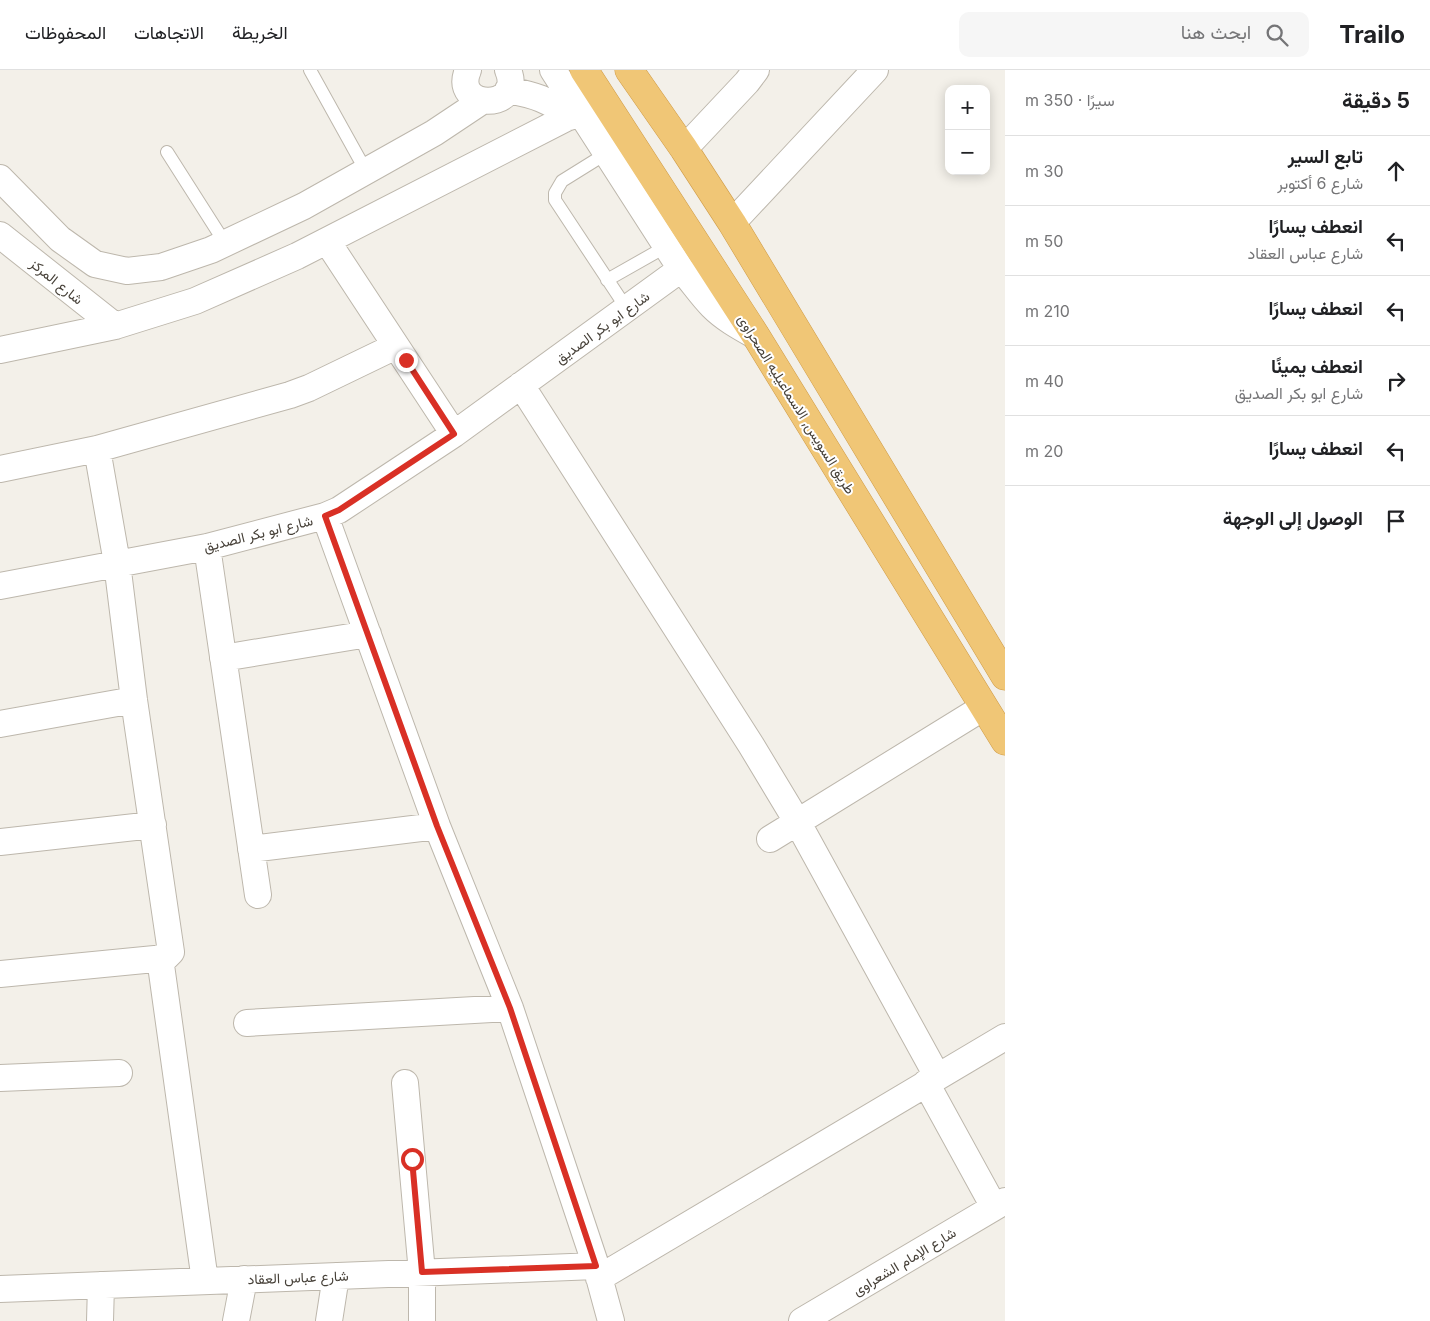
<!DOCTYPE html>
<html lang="ar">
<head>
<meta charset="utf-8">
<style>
  :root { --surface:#fff; --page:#f6f6f6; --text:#202124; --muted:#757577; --line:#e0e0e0 }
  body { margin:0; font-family:Inter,Vazirmatn,sans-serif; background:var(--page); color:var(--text); direction:rtl }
  .controls { position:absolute; right:15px; top:15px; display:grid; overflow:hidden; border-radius:10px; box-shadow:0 2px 12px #0003 }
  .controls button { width:45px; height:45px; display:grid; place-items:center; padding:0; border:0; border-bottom:1px solid var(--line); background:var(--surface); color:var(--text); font:25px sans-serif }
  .stop { position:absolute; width:15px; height:15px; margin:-11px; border:4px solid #d93025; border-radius:50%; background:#fff }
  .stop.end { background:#d93025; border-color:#fff; box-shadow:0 1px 5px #0008 }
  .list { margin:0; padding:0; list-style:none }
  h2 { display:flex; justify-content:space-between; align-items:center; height:65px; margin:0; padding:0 20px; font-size:21px }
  h2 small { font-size:16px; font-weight:400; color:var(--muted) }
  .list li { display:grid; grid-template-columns:32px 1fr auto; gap:15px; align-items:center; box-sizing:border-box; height:70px; padding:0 20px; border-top:1px solid var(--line) }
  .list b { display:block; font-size:19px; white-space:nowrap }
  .list p { margin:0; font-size:16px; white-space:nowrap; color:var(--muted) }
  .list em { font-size:16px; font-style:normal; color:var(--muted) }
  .icon { flex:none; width:28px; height:28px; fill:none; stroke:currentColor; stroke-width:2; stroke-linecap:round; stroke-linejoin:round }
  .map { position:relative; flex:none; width:1005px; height:1251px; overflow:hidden; direction:ltr }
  header { display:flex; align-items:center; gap:30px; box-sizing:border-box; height:70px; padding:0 25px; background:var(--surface); border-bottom:1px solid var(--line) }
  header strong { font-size:24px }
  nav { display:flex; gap:28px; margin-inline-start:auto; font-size:18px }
  .search { width:350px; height:45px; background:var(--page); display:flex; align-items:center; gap:12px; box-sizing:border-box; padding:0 18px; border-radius:10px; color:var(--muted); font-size:19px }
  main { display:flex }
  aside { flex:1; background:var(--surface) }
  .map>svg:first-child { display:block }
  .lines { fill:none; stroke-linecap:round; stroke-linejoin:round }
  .lane-casing { stroke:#bdb7ac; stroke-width:14 }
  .street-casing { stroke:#bdb7ac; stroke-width:28 }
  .highway-casing { stroke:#cf9b47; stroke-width:29 }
  .lane { stroke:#fff; stroke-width:12 }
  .street { stroke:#fff; stroke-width:26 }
  .highway { stroke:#f0c676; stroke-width:28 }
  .route { stroke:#d93025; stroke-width:6 }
  .labels { text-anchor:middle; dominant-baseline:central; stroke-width:4; stroke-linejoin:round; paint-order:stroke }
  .street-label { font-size:14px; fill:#464038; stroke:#fff }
</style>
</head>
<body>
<header>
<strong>Trailo</strong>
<div class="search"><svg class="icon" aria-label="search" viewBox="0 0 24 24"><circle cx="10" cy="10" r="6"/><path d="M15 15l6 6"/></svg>ابحث هنا</div>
<nav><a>الخريطة</a><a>الاتجاهات</a><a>المحفوظات</a></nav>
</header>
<main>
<aside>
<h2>5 دقيقة<small>سيرًا · 350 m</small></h2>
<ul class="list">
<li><svg class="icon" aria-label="ahead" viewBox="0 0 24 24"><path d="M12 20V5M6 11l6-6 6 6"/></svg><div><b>تابع السير</b><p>شارع 6 أكتوبر</p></div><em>30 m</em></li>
<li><svg class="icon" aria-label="left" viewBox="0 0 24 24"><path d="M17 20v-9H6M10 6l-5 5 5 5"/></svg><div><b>انعطف يسارًا</b><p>شارع عباس العقاد</p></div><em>50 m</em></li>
<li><svg class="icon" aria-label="left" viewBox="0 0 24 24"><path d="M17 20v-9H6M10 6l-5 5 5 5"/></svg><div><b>انعطف يسارًا</b></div><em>210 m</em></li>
<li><svg class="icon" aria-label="right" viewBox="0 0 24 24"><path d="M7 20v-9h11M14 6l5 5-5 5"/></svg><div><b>انعطف يمينًا</b><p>شارع ابو بكر الصديق</p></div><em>40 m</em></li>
<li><svg class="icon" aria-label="left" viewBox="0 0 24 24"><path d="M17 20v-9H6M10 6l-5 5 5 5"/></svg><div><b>انعطف يسارًا</b></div><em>20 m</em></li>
<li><svg class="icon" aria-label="arrive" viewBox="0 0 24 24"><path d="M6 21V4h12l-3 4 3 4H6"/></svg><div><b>الوصول إلى الوجهة</b></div></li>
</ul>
</aside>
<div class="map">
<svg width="1005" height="1251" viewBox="0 0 1005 1251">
  <rect width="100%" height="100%" fill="#f3f0e9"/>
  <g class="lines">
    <!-- lane casing -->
    <g class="lane-casing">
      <path id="lane" d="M 310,0 L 366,101
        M 167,82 L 225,173
        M 607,83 L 562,111 L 555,123 L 555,130 L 627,239
        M 607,210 L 667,176"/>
    </g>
    <!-- street casing -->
    <g class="street-casing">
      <path id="street" d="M 468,0 C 451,41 525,41 508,0
        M 553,0 L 681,199 C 692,211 701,225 712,236 C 725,249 740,257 756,266
        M 508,20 C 533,25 550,29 569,47
        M 684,79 L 747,12 L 756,0
        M 0,108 L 60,169 L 95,194 L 127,201 L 161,197 L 211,180 L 304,136 L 434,63 L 482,31
        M 732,153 L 875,0
        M 0,165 L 115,256
        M 327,171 L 454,364
        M 0,280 L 115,256 L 195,231 L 297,186 L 580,41
        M 521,315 L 751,675 L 798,753 L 937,1006
        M 0,399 L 97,379 L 290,325 L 309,318 L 396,276
        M 325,446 L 437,756 L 510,938 L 596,1196 L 611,1251
        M 207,477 L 258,825
        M 0,516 L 207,477 L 325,446 L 339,440 L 454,364 L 681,199
        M 223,588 L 368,564
        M 0,654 L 134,630
        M 770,769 L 984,637
        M 0,772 L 153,755
        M 251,779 L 437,756
        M 160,888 L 205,1211
        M 0,904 L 165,888 L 171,882 L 134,630 L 117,493 L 97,379
        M 247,953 L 510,938
        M 0,1008 L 119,1003
        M 405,1013 L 422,1203 L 422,1251
        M 926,1013 L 994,1137
        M 599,1208 L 1005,967
        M 0,1219 L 596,1196
        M 100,1251 L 101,1215
        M 236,1251 L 244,1209
        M 329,1251 L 336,1206
        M 802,1251 L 1005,1131"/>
    </g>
    <!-- highway casing -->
    <g class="highway-casing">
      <path id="highway" d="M 584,0 L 756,266 L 1005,671
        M 629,0 L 684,79 L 732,153 L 1005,606"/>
    </g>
    <!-- lane -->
    <use href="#lane" class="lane"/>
    <!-- street -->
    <use href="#street" class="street"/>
    <!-- highway -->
    <use href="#highway" class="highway"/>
  </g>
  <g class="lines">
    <!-- route -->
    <path class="route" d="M 406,290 L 454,364 L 339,440 L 325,446 L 437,756 L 510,938 L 596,1196 L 422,1202 L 412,1089"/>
  </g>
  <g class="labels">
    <!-- street labels -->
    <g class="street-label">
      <text transform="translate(57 211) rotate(39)">شارع المركز</text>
      <text transform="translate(602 257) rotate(-36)">شارع ابو بكر الصديق</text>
      <text transform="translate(797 334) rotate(58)">طريق السويس, الاسماعيليه الصحراوى</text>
      <text transform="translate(258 463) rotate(-14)">شارع ابو بكر الصديق</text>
      <text transform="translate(904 1191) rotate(-31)">شارع الإمام الشعراوى</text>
      <text transform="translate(298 1207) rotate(-2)">شارع عباس العقاد</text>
    </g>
  </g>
</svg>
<div class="controls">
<button>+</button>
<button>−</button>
</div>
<div class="stop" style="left:412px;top:1089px"></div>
<div class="stop end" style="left:406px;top:290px"></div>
</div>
</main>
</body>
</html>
